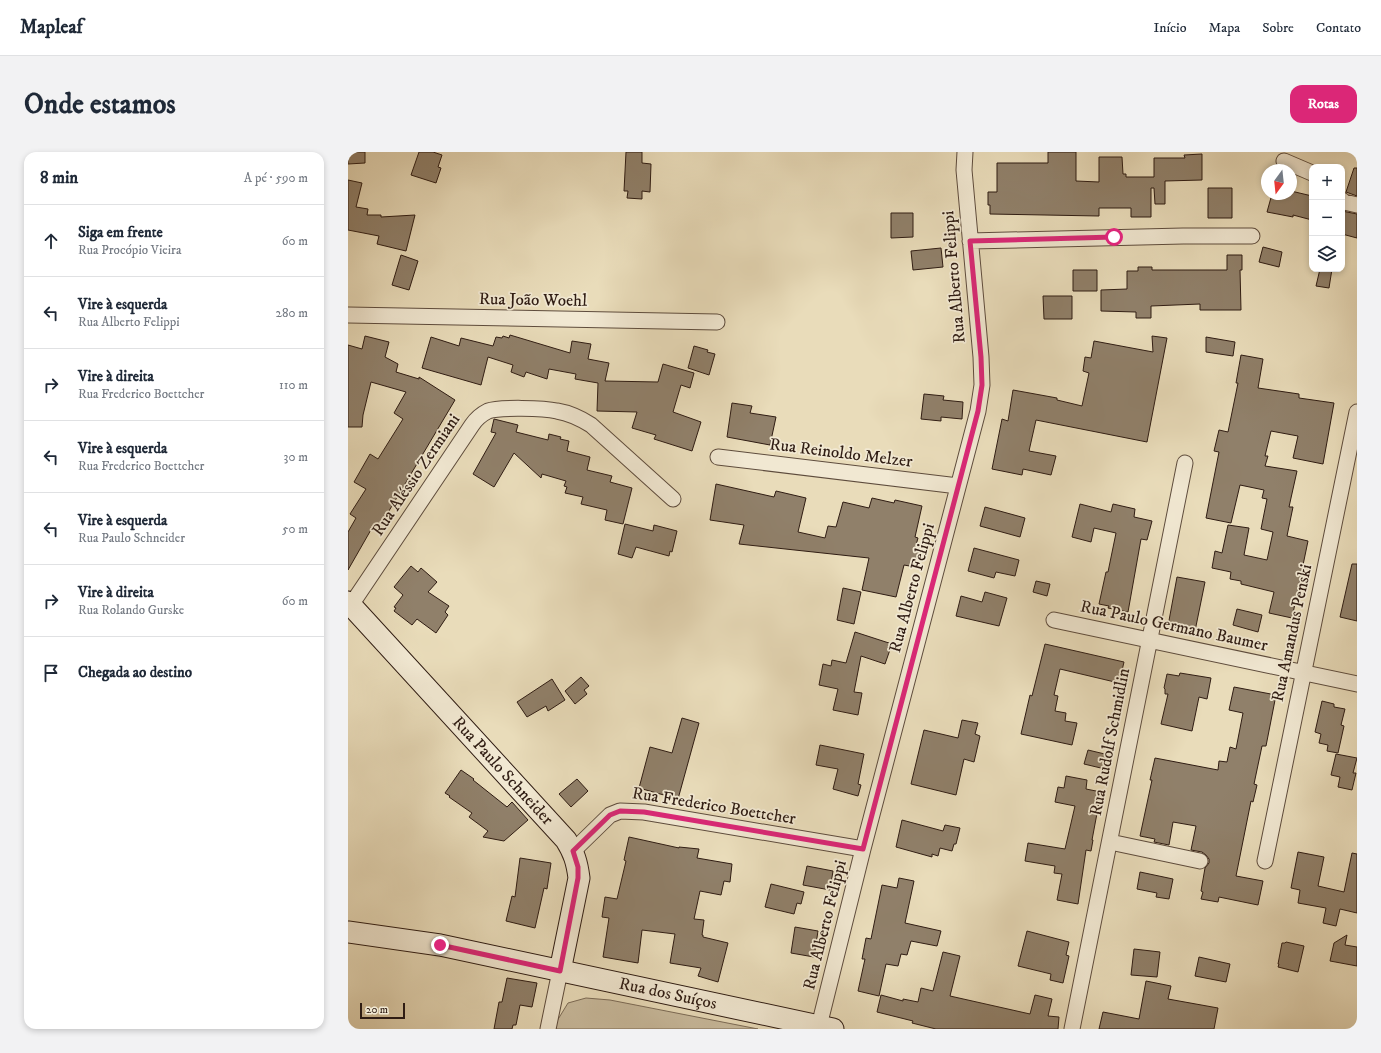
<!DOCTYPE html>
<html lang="pt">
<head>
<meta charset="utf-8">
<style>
  :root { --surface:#fff; --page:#f2f2f3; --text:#1f2937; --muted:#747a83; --line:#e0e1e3; --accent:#db2777 }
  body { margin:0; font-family:"IM FELL DW Pica",serif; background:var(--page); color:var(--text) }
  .controls { position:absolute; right:12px; top:12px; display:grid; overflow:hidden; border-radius:8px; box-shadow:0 2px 6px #0003 }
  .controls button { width:36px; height:36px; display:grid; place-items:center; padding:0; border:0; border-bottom:1px solid var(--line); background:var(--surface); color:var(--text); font:20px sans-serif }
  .compass { position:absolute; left:913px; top:12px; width:36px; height:36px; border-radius:50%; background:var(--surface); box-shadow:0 2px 6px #0003; rotate:195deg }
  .scale { position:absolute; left:12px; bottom:10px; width:45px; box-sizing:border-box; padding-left:4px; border:2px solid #2f1c13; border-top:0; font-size:11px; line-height:14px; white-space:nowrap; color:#2f1c13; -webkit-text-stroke:3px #f1e8d2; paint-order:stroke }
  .stop { position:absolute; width:12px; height:12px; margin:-9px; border:3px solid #db2777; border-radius:50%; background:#fff }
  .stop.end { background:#db2777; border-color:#fff; box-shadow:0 1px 4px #0008 }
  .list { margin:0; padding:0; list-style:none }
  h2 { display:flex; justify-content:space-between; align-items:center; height:52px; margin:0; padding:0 16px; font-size:17px }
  h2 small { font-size:13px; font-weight:400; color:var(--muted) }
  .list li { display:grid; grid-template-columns:26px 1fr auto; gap:12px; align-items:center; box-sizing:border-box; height:72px; padding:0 16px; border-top:1px solid var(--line) }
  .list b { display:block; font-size:15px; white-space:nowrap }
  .list p { margin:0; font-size:13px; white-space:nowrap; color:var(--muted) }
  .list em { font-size:13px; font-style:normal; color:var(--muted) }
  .icon { flex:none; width:22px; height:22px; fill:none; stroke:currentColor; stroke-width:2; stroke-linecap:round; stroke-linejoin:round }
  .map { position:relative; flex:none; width:1009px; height:877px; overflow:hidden; border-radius:12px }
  header { display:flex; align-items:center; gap:24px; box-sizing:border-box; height:56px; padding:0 20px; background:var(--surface); border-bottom:1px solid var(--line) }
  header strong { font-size:19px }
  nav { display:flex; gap:22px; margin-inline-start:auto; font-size:14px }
  .intro { display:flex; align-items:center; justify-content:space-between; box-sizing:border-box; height:96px; padding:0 24px }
  h1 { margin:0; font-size:28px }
  .button { padding:10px 18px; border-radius:12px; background:var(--accent); color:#fff; font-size:14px; font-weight:700 }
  main { display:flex; gap:24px; padding:0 24px }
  aside { flex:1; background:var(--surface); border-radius:12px; box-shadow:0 2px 6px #0003 }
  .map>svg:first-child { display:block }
  .green { fill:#c9bb9e; stroke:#7c6c58 }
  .building { fill:#90806a; stroke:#2f1c13 }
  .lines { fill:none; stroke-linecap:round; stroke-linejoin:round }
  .street-casing { stroke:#5e4c3d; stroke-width:17 }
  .secondary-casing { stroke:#2f1c13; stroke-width:23 }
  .street { stroke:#f1e8d2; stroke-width:15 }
  .secondary { stroke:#f1e8d2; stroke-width:21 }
  .route { stroke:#db2777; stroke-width:5 }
  .labels { text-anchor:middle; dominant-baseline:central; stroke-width:3.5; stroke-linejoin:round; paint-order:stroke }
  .street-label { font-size:17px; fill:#2f1c13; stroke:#f1e8d2 }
</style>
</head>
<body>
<header>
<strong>Mapleaf</strong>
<nav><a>Início</a><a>Mapa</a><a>Sobre</a><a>Contato</a></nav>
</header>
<div class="intro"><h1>Onde estamos</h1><a class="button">Rotas</a></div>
<main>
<aside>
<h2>8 min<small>A pé · 590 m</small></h2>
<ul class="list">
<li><svg class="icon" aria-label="ahead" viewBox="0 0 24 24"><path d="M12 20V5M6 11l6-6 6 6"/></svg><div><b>Siga em frente</b><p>Rua Procópio Vieira</p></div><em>60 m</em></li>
<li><svg class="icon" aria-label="left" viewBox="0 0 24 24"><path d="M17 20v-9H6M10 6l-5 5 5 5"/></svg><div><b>Vire à esquerda</b><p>Rua Alberto Felippi</p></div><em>280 m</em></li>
<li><svg class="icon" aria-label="right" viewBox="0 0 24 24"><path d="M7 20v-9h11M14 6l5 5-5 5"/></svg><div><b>Vire à direita</b><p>Rua Frederico Boettcher</p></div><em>110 m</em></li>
<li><svg class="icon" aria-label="left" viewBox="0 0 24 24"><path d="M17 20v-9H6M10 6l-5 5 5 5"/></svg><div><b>Vire à esquerda</b><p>Rua Frederico Boettcher</p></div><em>30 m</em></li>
<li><svg class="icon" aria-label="left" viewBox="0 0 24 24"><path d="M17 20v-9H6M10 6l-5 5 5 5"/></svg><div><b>Vire à esquerda</b><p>Rua Paulo Schneider</p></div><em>50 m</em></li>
<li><svg class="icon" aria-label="right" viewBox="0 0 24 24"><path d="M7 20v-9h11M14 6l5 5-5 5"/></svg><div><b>Vire à direita</b><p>Rua Rolando Gurske</p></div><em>60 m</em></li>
<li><svg class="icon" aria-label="arrive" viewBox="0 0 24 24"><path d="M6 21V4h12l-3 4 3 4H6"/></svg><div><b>Chegada ao destino</b></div></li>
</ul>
</aside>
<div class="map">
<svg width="1009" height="877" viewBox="0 0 1009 877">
  <rect width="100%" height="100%" fill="#e9dcba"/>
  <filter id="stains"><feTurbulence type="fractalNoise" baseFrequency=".005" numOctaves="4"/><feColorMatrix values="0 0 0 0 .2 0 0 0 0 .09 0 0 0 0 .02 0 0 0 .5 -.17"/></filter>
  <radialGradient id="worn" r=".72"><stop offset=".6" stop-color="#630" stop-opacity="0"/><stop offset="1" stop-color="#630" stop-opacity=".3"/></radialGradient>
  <!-- green -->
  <path class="green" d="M 238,846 L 262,848 L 410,877 L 206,877 L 209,869 L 220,851 Z"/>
  <!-- building -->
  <path class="building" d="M 0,0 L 17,0 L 17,11 L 0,12 Z
    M 71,0 L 85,0 L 94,3 L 90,15 L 93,16 L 88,31 L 63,23 Z
    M 278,0 L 294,0 L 294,11 L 303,12 L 302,40 L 294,39 L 294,47 L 279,46 L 280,39 L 276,39 Z
    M 700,0 L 728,0 L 728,29 L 751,30 L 751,5 L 774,5 L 775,22 L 778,22 L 778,25 L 806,25 L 806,6 L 837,6 L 836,3 L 854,2 L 854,28 L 817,29 L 817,52 L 807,52 L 806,36 L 803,36 L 803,65 L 783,65 L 783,56 L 751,56 L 751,64 L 642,62 L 642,53 L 640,53 L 640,40 L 649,40 L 649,11 L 700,11 Z
    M 1006,16 L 1009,16 L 1009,44 L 998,40 Z
    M 0,28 L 14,31 L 8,55 L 20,57 L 19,63 L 33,63 L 33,65 L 67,63 L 58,99 L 29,92 L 31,84 L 0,78 Z
    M 860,36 L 884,36 L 884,66 L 860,66 Z
    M 943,39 L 964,44 L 964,68 L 945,63 L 945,65 L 919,60 L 924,42 L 943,42 Z
    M 994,59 L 1009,62 L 1009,86 L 994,82 Z
    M 543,61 L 565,61 L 565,85 L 543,86 Z
    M 915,95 L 934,100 L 931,115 L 911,110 Z
    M 593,96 L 595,115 L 565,118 L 563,99 Z
    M 53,103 L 70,109 L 61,138 L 44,133 Z
    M 879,103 L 894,103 L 894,118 L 892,118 L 893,158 L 852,158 L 852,152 L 803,154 L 803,166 L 788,166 L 788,160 L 753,159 L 753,138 L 779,137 L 779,119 L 790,119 L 790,115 L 804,115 L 804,118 L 879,118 Z
    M 972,117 L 984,117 L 981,136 L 968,134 Z
    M 725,118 L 749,118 L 749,139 L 725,139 Z
    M 695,144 L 724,144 L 724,167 L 696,167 Z
    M 162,183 L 222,201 L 224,189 L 243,192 L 240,207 L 261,211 L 257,229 L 310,230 L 315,212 L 346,221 L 342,236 L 333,233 L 325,260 L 353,270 L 344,299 L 306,287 L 308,283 L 284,276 L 289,260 L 249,259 L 250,231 L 227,227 L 228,222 L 201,217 L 199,227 L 178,220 L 176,225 L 163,220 L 165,213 L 140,205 L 133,233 L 74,216 L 83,185 L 111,194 L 113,186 L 145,194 L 148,185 L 154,186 L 155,184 L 161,186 Z
    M 17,184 L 41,190 L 37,205 L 50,212 L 48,220 L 71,227 L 71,225 L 107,248 L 29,379 L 24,376 L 0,418 L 0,380 L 8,366 L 2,362 L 18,337 L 6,330 L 22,302 L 30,307 L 55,267 L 46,261 L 58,240 L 23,230 L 15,263 L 14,275 L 0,275 L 0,193 L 14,197 Z
    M 804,184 L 819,186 L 799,290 L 688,268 L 681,299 L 708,304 L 703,323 L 675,317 L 674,323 L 644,317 L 654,267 L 660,269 L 665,238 L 709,246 L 709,248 L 734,254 L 741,221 L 735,219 L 737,205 L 743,206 L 746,189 L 805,200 Z
    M 858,185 L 887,190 L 885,204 L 858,200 Z
    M 346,194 L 360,198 L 359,200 L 367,202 L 361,223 L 340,216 Z
    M 893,203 L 915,207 L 910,236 L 951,242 L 951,246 L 986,251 L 975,312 L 945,306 L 950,284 L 923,279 L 917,304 L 920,304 L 917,314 L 949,319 L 941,355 L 945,355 L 939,384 L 960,389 L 944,466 L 921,461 L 926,440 L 893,432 L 893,429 L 882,427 L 883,420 L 864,416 L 867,399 L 874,401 L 880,373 L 901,376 L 896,403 L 919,408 L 925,380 L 913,377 L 919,347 L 914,346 L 916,338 L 892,333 L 883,371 L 858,366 L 871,300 L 866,299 L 871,278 L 880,280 L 890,231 L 888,231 Z
    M 576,242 L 596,244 L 595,248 L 615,250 L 614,267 L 593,265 L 593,269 L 573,267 Z
    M 384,251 L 404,254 L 402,261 L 428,265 L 422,293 L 379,285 Z
    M 146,267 L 170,273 L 168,280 L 200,288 L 201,282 L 213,285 L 212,287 L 221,289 L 219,299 L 242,305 L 239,318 L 264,324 L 262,330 L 284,336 L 275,372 L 257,368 L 259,358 L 233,352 L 235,345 L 217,341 L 219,335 L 216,334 L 218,329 L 194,322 L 193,326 L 166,301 L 146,335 L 125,322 L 148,281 L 143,280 Z
    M 368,332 L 426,345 L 428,339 L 458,346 L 450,380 L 477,386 L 480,374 L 488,375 L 495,350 L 521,356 L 524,346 L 546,351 L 547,348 L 574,354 L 567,385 L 570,386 L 568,393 L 572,394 L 567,415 L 556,413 L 548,445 L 514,438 L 521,406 L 391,392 L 396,373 L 362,368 Z
    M 732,352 L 763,360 L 765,352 L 787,357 L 786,365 L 804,369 L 799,388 L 793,387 L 780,460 L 760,456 L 761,454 L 751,452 L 758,420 L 760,420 L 768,381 L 746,376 L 743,390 L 724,385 Z
    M 637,355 L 677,366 L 672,385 L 632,374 Z
    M 277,372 L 305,379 L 306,373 L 329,379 L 324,400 L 322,399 L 321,404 L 288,395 L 284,406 L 270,402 Z
    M 626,396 L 671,408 L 667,424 L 648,420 L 646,426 L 620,419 Z
    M 1004,412 L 1009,412 L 1009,469 L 992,465 Z
    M 63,414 L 70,420 L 73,416 L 89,430 L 80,440 L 101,454 L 97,460 L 100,463 L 88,481 L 69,467 L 64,473 L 46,459 L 48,456 L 46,455 L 55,443 L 46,435 Z
    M 829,425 L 857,430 L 847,479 L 820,474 Z
    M 688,429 L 702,432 L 699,444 L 685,440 Z
    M 495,436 L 513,440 L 506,472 L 489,468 Z
    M 637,440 L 659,446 L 651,474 L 608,464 L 613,444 L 634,450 Z
    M 889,457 L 914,463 L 910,480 L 885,473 Z
    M 507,480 L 544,492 L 537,512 L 513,504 L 506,540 L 514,541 L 510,563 L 485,558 L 490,537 L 471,533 L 475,512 L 483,514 L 484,508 L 498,511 Z
    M 697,492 L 776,510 L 771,531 L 712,517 L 706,543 L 710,544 L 707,559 L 718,561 L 717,569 L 729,571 L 724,593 L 673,582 L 682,543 L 684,544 Z
    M 832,521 L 863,526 L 859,547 L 851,545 L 844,579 L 813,572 L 820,542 L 817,542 L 817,537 L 816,536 L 819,522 L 831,524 Z
    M 233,525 L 241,534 L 236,538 L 239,542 L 227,552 L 217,539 Z
    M 204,527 L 217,548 L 200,559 L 198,554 L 179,565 L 169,550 Z
    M 886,535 L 928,543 L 918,594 L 914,594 L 906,632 L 909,633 L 905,650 L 903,649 L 888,724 L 915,729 L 910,753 L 871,745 L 870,750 L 853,747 L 855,740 L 853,739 L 857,716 L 861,711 L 861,707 L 858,703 L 854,700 L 843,698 L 848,674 L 825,670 L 821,693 L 806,690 L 807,687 L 792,684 L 804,628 L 802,628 L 807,606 L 870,618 L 871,609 L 879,610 L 882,595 L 888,597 L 895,561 L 881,558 Z
    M 974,549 L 986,552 L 986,555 L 997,557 L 993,573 L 996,574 L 990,601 L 979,599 L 980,593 L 971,591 L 973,582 L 967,580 Z
    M 334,566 L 351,571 L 330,647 L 291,636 L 302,595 L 324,601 Z
    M 614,568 L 630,571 L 627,582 L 632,584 L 626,610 L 616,607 L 608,643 L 563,632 L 576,578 L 610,586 Z
    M 472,593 L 516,602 L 510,632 L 513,633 L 510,644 L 485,637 L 490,617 L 468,613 Z
    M 740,598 L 761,603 L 757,617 L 736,612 Z
    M 988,602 L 1009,606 L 1005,621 L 1008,621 L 1004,638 L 990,635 L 992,625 L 983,623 Z
    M 113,618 L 126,627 L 125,628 L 159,655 L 164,650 L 180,668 L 156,689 L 135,685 L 140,679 L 121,665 L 124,661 L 101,645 L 102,644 L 97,641 Z
    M 718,624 L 739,628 L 738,637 L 753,640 L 744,688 L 745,688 L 743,699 L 738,698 L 730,752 L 709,748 L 714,722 L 706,721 L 707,714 L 677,709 L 680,691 L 717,697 L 727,654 L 707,650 L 710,635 L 716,636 Z
    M 229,627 L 240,639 L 223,655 L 211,642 Z
    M 554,668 L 595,679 L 597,673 L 612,676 L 608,692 L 606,692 L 604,699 L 592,696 L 590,704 L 584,702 L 584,705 L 548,695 Z
    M 281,685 L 331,696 L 331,695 L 351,697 L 349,706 L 384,712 L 382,730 L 376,729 L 373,743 L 352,739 L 346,767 L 356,768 L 354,783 L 355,783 L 355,785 L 380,791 L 370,830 L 350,824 L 353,816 L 322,811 L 327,782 L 294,778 L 290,811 L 255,805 L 261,766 L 254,765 L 257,745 L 269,747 L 278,709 L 276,708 Z
    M 950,700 L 976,705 L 970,734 L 996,740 L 1004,701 L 1009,702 L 1009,761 L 992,757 L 988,774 L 975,771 L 978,756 L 950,751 L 952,738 L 943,736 Z
    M 172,706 L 203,711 L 199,737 L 196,736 L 187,776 L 158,769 L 164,744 L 167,745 Z
    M 459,714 L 485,719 L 482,738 L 455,733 Z
    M 792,720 L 825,727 L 821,747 L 808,745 L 809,741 L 789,737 Z
    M 551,726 L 566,729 L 557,771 L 593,779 L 589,794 L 563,789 L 559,803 L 553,802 L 550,814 L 538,812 L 531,844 L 510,839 L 517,807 L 514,807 L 518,786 L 523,787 L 534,733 L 549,736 Z
    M 423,732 L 456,740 L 453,752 L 449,751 L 446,762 L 417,755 Z
    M 447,775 L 470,779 L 466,805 L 443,801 Z
    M 679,779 L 721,790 L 718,803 L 721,804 L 715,831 L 702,828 L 703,822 L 670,814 Z
    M 999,783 L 997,793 L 1009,795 L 1009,814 L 982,809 L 986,791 Z
    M 938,790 L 956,794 L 950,820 L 930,815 L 931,812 L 930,812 L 934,791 L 937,791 Z
    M 786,797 L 812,800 L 809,825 L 783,823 Z
    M 595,800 L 612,804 L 602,844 L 682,862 L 687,843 L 704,847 L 700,864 L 711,865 L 710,877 L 588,877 L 564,871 L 565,869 L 529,860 L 533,843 L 555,849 L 555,847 L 570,850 L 573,836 L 585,839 Z
    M 851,805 L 882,812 L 878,830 L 847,824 Z
    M 159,826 L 189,831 L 184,855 L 172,853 L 168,873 L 165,873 L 164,877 L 146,877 L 151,850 L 154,850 Z
    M 798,829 L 823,834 L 820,847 L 870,856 L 866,877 L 751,877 L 755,860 L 791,867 Z"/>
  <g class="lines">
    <!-- street casing -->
    <g class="street-casing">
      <path id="street" d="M 936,9 L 964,21
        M 994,48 L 996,50 L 1009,53
        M 622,89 L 835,84 L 904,84
        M 0,163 L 369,170
        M 370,305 L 610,334
        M 3,453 L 124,273 C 128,267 134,262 140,259 C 151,255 196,256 209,259 C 221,261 232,266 243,273 L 325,347
        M 706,468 L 1009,532
        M 762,690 L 852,709
        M 225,699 L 262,663 L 272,659 L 296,660 L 515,697
        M 917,709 L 1009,260
        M 471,874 L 515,697 L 630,259 L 634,233 L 633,205 L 616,18 L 617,0
        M 200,877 L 212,819
        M 724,877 L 837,311"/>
    </g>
    <!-- secondary casing -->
    <g class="secondary-casing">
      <g id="secondary">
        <path id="s1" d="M 0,450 L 218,688 C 226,701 229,710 231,726 L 212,819"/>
        <path id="s2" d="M 0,780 L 92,793 L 485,877"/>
      </g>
    </g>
    <!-- street -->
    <use href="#street" class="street"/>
    <!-- secondary -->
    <use href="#secondary" class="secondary"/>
  </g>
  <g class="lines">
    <!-- route -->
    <path class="route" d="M 92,793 L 212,819 L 230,726 L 230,715 L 225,699 L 262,663 L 272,659 L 296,660 L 515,697 L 630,259 L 634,233 L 633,205 L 622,89 L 766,85"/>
  </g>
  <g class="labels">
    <!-- street labels -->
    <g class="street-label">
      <text transform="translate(606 125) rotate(-95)">Rua Alberto Felippi</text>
      <text transform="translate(185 148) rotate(1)">Rua João Woehl</text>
      <text transform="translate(493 301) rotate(7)">Rua Reinoldo Melzer</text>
      <text transform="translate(68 323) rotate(-56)">Rua Aléssio Zermiani</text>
      <text transform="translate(564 436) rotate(-75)">Rua Alberto Felippi</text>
      <text transform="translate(826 474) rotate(12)">Rua Paulo Germano Baumer</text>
      <text transform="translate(944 481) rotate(-78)">Rua Amandus Penski</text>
      <text transform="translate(762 590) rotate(-79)">Rua Rudolf Schmidlin</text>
      <text stroke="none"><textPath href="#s1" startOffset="229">Rua Paulo Schneider</textPath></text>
      <text transform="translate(366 654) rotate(9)">Rua Frederico Boettcher</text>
      <text transform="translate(477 773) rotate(-76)">Rua Alberto Felippi</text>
      <text stroke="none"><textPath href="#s2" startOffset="326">Rua dos Suíços</textPath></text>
    </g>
  </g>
  <rect width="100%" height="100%" filter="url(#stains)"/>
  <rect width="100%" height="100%" fill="url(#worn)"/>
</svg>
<div class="controls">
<button>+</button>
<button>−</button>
<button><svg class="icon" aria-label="layers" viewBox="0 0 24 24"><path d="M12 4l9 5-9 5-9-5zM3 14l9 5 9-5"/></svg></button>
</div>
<svg class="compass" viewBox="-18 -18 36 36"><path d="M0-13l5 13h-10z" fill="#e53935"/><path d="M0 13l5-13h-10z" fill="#747a83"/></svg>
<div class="scale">20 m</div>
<div class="stop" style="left:766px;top:85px"></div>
<div class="stop end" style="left:92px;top:793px"></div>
</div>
</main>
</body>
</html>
